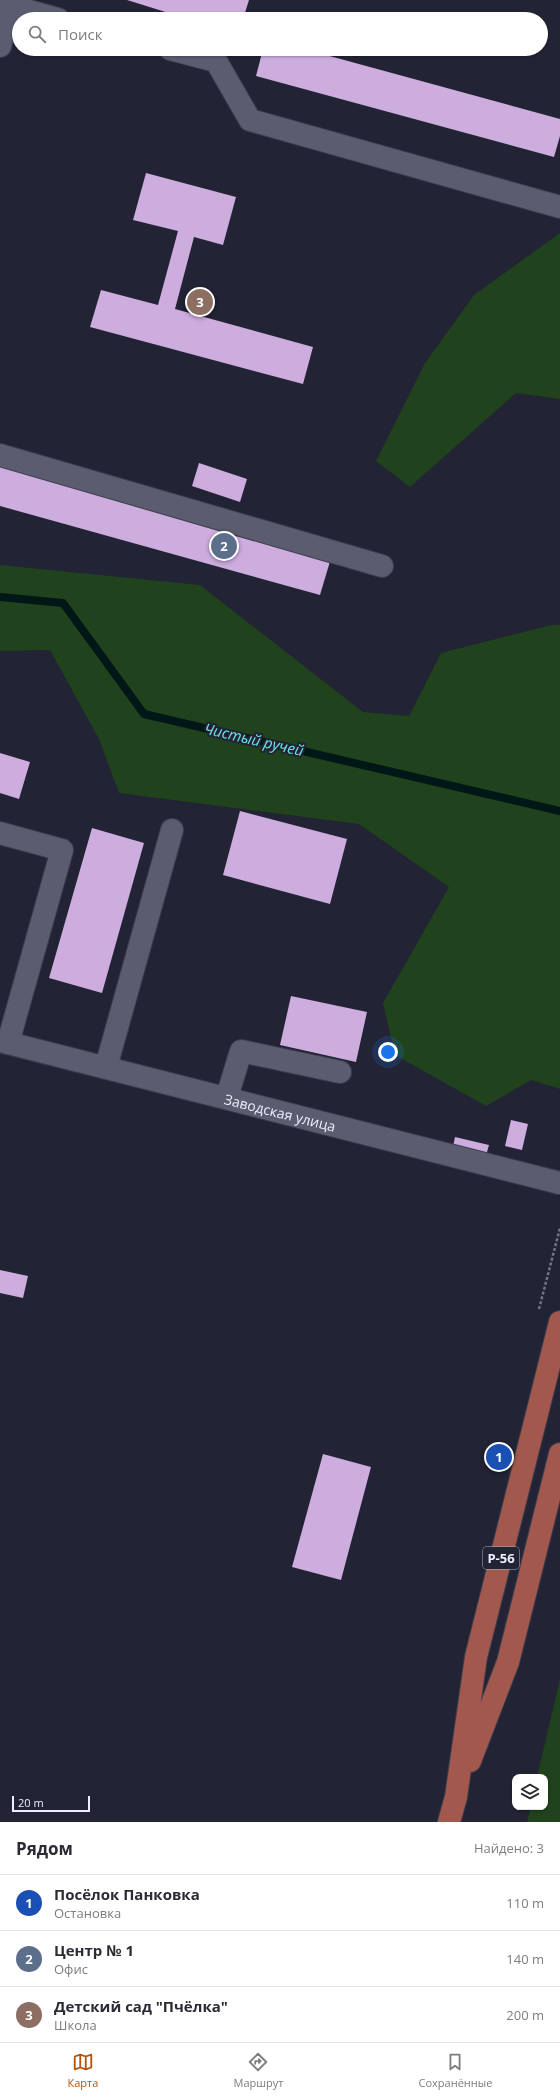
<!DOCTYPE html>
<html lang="ru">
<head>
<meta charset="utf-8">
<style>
  :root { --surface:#fff; --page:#f2f2f3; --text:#2b2b33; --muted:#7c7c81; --line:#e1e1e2; --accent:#b45309 }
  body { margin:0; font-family:"Open Sans",sans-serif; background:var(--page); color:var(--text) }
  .controls { position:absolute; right:12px; bottom:12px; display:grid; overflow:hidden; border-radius:8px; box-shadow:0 1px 3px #0004 }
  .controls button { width:36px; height:36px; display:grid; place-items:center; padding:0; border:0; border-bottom:1px solid var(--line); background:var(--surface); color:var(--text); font:20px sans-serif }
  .scale { position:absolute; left:12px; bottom:10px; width:78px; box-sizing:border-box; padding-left:4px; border:2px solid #eeeffb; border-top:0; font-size:11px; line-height:14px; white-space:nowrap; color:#eeeffb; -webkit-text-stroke:3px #222334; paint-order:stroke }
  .you { position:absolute; left:388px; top:1052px; width:14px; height:14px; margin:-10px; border:3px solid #fff; border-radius:50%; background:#1a73e8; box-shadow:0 0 0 6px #1a73e833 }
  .badge { display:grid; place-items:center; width:26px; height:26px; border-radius:50%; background:var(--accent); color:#fff; font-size:13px; font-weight:700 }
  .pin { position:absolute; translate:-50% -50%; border:2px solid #fff; box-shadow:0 1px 4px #0006 }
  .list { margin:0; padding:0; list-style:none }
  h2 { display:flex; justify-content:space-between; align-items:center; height:52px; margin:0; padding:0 16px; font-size:17px }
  h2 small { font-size:13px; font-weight:400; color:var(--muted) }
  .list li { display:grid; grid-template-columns:26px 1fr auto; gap:12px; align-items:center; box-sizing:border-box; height:56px; padding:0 16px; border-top:1px solid var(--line) }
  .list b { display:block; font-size:15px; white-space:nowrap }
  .list p { margin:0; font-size:13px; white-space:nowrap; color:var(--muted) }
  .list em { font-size:13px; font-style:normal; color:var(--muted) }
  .icon { flex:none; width:22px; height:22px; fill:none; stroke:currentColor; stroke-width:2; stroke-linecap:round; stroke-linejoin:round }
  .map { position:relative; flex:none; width:560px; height:1822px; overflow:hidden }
  .search { position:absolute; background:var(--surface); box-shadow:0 1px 3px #0004; left:12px; right:12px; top:12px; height:44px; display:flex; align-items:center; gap:10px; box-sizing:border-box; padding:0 14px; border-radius:22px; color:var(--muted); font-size:15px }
  .sheet { height:220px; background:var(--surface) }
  nav { display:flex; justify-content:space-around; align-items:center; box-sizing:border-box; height:56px; border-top:1px solid var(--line); background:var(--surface); font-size:11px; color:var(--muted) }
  nav a { display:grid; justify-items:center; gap:2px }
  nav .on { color:var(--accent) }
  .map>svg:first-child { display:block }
  .green { fill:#20421c }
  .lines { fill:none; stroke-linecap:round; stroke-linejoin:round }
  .stream { stroke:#001717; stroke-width:8 }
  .building { fill:#cdacde }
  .minor-casing { stroke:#3e3e4c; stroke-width:24 }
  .major-casing { stroke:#3e3e4c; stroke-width:24 }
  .path { stroke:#737483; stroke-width:2.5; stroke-dasharray:3 2; stroke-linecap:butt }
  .minor { stroke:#5b5c70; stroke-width:22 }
  .major { stroke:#a2584d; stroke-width:22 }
  .labels { text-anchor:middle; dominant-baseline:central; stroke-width:4; stroke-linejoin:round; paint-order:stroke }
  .shield { fill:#222334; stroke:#b1b2bf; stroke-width:1 }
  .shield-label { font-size:13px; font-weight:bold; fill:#eeeffb }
  .street-label { font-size:14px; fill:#eeeffb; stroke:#222334 }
  .water-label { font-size:15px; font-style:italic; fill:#6be3e3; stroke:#222334 }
</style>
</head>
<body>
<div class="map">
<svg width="560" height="1822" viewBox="0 0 560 1822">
  <rect width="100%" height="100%" fill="#222334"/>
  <!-- green -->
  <path class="green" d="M 560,233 L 560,399 L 516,393 L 410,487 L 376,461 L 425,363 L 474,295 Z
    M 0,565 L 200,585 L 363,712 L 409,716 L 441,653 L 551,625 L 560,625 L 560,1089 L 531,1080 L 486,1106 L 395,1055 L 383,1003 L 449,887 L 359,824 L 119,793 L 99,739 L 50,650 L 0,651 Z
    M 560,1679 L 560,1822 L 527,1822 L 531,1807 L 545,1807 L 545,1777 L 537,1777 Z"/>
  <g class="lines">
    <!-- stream -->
    <path class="stream" d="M 0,597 L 63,603 L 144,714 L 560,811"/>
  </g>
  <!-- building -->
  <path class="building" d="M 127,0 L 249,0 L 243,19 L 188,19 Z
    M 263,49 L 304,49 L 560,119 L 560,136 L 554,157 L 256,76 Z
    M 146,173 L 236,197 L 223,245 L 194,237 L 175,309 L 313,347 L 303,384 L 90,327 L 101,290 L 158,305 L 178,231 L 133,220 Z
    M 199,463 L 247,479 L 240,502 L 192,486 Z
    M 0,466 L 331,558 L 320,595 L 0,506 Z
    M 0,753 L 30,762 L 19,799 L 0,793 Z
    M 240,811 L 347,839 L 330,904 L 223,875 Z
    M 92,828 L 144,843 L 102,993 L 49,978 Z
    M 291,996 L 367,1012 L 356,1062 L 280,1045 Z
    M 511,1120 L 528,1124 L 522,1150 L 505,1146 Z
    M 455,1137 L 489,1145 L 485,1159 L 452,1151 Z
    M 0,1270 L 28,1276 L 23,1298 L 0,1293 Z
    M 323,1454 L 371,1467 L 341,1580 L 292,1567 Z"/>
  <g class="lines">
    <!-- minor casing -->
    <g class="minor-casing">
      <g id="minor">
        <path d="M 0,3 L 58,19"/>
        <path d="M 0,46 L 10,6"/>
        <path d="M 170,49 L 216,61 L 250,120 L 560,207"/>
        <path d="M 0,455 L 382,566"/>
        <path d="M 0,833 L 62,850 L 8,1043"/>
        <path id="s1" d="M 0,1041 L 560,1183"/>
        <path d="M 106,1067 L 172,830"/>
        <path d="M 227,1097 L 241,1051 L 340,1072"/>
      </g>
    </g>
    <!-- major casing -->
    <g class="major-casing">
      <path id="major" d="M 470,1761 L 508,1662 L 560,1454
        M 449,1822 L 456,1797 L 476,1657 L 560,1322"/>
    </g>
    <!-- path -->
    <path class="path" d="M 539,1309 L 560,1228"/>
    <!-- minor -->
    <use href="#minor" class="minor"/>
    <!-- major -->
    <use href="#major" class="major"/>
  </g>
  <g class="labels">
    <!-- shield labels -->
    <rect class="shield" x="483" y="1547" width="36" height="22" rx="3"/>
    <g class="shield-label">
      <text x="501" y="1558">Р-56</text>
    </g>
    <!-- street labels -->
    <g class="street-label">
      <text stroke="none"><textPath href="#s1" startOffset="289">Заводская улица</textPath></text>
    </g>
    <!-- water labels -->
    <g class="water-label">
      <text transform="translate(254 739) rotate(13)">Чистый ручей</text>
    </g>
  </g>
</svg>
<div class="controls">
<button><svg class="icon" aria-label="layers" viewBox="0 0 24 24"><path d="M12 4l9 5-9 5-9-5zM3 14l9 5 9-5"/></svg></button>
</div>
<div class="scale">20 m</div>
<div class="you"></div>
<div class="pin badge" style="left:499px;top:1457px;background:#1a4fb4">1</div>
<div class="pin badge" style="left:224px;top:546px;background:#5c6f8a">2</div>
<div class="pin badge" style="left:200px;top:302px;background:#8d6e63">3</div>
<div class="search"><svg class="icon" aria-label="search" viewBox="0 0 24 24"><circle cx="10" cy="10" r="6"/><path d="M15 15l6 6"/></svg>Поиск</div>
</div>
<section class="sheet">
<h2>Рядом<small>Найдено: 3</small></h2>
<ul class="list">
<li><span class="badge" style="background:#1a4fb4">1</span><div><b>Посёлок Панковка</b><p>Остановка</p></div><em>110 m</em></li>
<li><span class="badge" style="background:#5c6f8a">2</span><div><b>Центр № 1</b><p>Офис</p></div><em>140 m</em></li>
<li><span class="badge" style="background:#8d6e63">3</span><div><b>Детский сад &quot;Пчёлка&quot;</b><p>Школа</p></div><em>200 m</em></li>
</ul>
</section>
<nav>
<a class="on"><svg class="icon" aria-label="map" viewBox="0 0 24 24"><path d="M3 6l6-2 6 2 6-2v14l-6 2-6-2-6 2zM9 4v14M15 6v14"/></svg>Карта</a>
<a><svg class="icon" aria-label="directions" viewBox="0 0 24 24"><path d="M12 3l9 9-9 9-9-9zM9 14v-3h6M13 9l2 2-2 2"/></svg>Маршрут</a>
<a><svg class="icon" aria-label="saved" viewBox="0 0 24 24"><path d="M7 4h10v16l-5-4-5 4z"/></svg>Сохранённые</a>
</nav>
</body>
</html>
